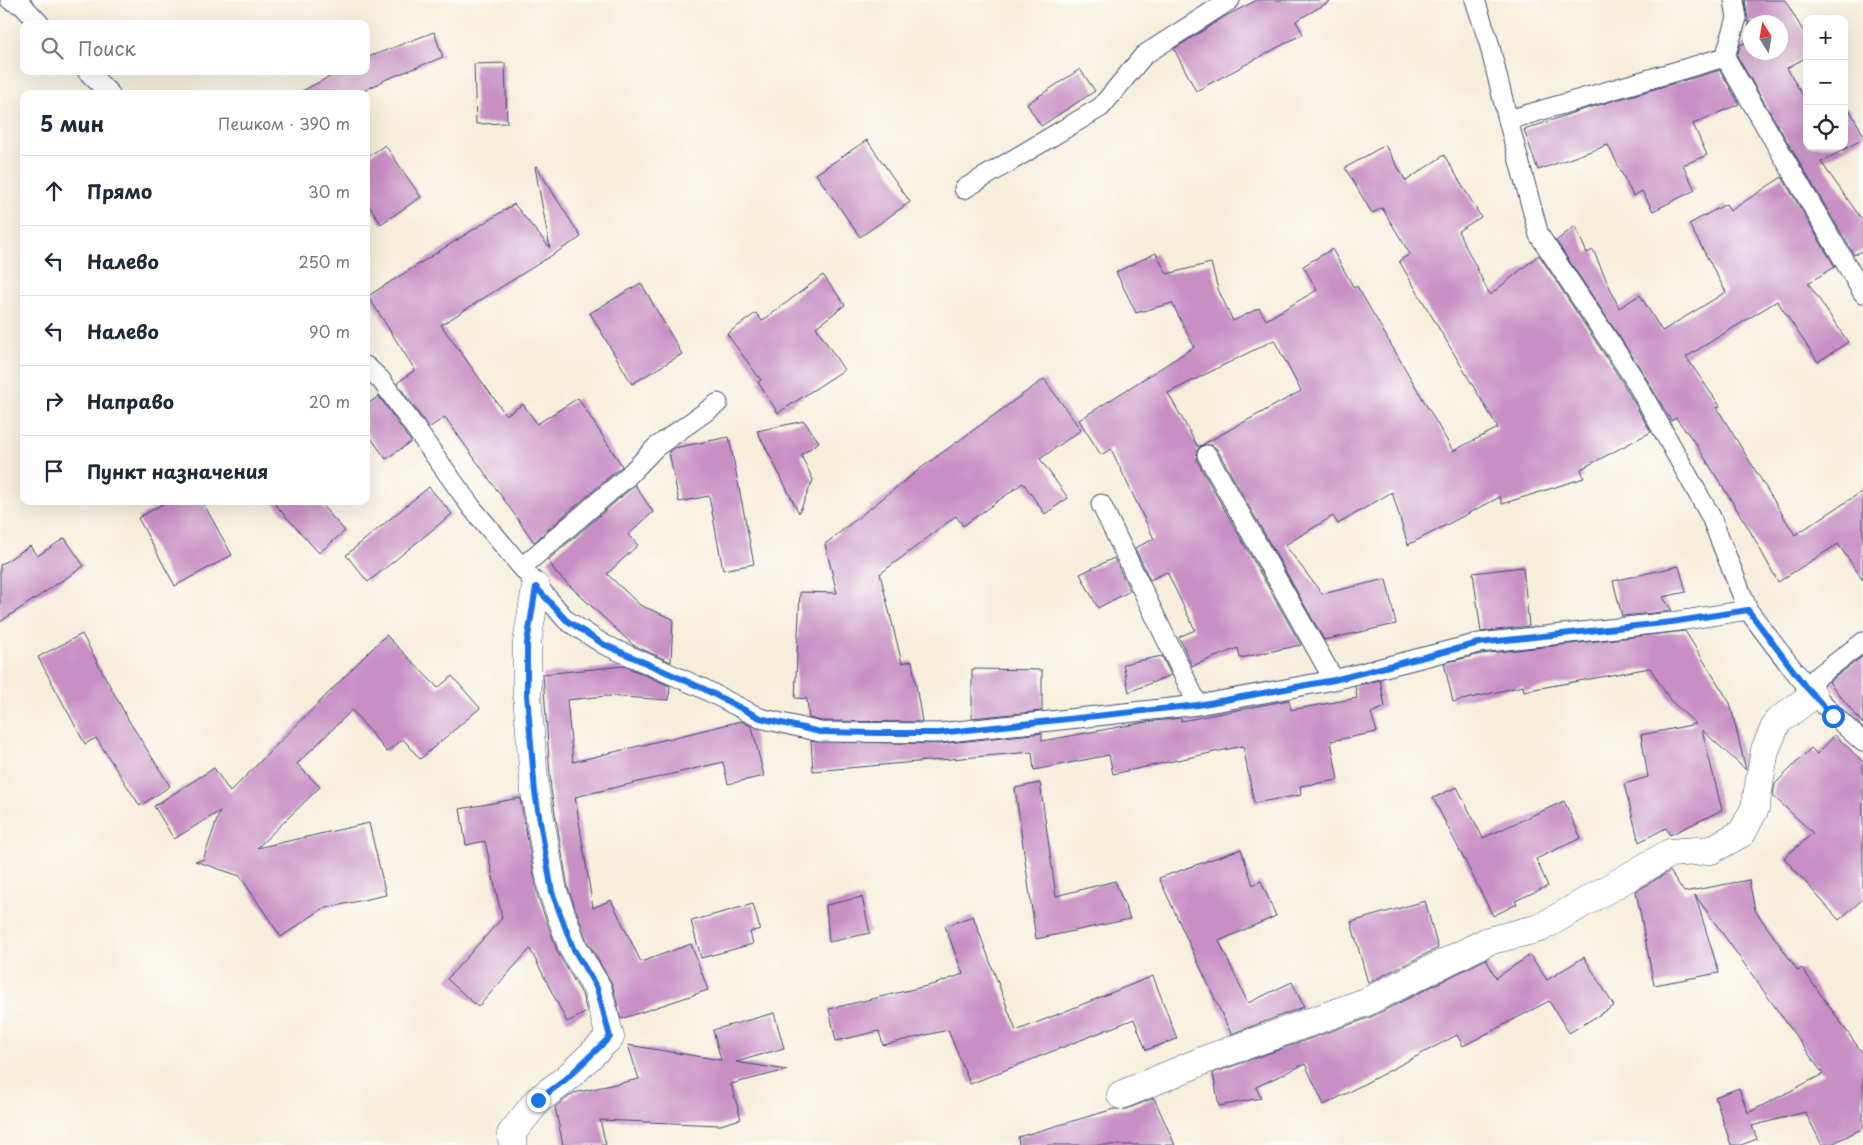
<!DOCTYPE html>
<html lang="ru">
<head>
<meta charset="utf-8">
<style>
  :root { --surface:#fff; --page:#f6f6f7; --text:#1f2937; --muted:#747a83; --line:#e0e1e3 }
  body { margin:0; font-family:"Playpen Sans",sans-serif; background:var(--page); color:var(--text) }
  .controls { position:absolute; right:15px; top:15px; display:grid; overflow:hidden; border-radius:10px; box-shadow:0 5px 20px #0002 }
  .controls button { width:45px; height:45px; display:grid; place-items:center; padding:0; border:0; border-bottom:1px solid var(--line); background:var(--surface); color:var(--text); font:25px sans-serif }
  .compass { position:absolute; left:1743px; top:15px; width:45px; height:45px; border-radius:50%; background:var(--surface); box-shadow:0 5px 20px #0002; rotate:349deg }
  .stop { position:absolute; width:15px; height:15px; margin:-11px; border:4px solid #1a73e8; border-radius:50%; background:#fff }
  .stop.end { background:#1a73e8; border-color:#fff; box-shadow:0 1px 5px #0008 }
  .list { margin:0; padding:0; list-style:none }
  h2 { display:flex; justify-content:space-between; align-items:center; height:65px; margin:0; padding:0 20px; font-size:21px }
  h2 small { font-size:16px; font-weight:400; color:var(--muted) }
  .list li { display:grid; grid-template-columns:32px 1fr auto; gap:15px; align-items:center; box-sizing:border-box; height:70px; padding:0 20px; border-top:1px solid var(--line) }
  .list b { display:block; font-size:19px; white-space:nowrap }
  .list em { font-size:16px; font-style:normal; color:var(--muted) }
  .icon { flex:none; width:28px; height:28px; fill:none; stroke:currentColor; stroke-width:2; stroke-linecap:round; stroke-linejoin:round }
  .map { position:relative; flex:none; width:1863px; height:1145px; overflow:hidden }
  .search { position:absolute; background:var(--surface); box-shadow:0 5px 20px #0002; left:20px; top:20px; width:350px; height:55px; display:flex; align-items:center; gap:12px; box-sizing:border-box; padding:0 18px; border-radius:10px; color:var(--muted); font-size:19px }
  .panel { position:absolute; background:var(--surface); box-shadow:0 5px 20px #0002; left:20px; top:90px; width:350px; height:415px; border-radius:10px }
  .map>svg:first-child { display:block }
  .building { fill:#c78fc4; fill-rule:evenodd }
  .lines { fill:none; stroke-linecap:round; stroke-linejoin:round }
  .service-casing { stroke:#3c4c71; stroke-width:21 }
  .minor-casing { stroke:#3c4c71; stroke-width:29 }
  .service { stroke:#fff; stroke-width:19 }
  .minor { stroke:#fff; stroke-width:28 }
  .route { stroke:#1a73e8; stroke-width:6 }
</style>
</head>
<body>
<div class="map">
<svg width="1863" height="1145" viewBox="0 0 1863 1145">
  <rect width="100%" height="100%" fill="#fdfcf7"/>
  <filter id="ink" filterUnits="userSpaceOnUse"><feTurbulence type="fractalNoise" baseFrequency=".02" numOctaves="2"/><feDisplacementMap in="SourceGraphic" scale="10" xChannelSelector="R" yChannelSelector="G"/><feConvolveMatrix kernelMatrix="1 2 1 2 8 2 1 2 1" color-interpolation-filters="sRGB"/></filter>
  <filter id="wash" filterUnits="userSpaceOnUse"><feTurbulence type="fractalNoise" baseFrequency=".0096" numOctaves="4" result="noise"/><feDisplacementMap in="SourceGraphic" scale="20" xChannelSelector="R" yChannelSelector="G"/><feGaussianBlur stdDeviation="1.12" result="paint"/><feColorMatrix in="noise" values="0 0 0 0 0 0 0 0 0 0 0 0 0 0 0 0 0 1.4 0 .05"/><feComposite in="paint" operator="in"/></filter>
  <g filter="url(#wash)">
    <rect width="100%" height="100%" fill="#f6eedb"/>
    <g id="blocks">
      <!-- building -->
      <path class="building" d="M 1257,0 L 1332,0 L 1296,21 L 1303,34 L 1196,91 L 1174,49 L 1224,17 Z
        M 1745,0 L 1785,0 L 1807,38 L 1807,57 L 1787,68 L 1807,103 L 1807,146 L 1844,146 L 1844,109 L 1848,107 L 1863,134 L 1863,139 L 1821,162 L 1863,221 L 1863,250 L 1854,255 L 1737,56 L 1740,45 L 1750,41 L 1750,52 L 1780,52 L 1780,22 L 1750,22 L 1750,34 Z
        M 434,32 L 443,57 L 387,79 L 358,94 L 296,94 L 341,71 L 366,71 L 366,58 Z
        M 505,63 L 507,123 L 476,124 L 474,64 Z
        M 1080,69 L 1095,91 L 1041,126 L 1027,104 Z
        M 1720,70 L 1739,104 L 1693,124 L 1707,155 L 1683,165 L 1695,190 L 1653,211 L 1642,191 L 1633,196 L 1608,145 L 1538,170 L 1524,130 L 1575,112 Z
        M 867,140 L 910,202 L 860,237 L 816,174 Z
        M 385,145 L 421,197 L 381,224 L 366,201 L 366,158 Z
        M 1385,145 L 1406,181 L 1444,155 L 1481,217 L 1458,231 L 1490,295 L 1539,255 L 1623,383 L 1651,432 L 1581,469 L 1584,478 L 1502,504 L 1500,497 L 1408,545 L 1392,492 L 1338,524 L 1333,516 L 1285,545 L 1322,594 L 1386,579 L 1396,624 L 1324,640 L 1217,449 L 1212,445 L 1202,445 L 1197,450 L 1197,461 L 1301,645 L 1240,658 L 1238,648 L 1192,666 L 1179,637 L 1195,630 L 1167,572 L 1150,580 L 1135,548 L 1154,539 L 1111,449 L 1101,455 L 1079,420 L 1194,347 L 1172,303 L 1136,313 L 1116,272 L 1156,253 L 1167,274 L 1211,263 L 1218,289 L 1233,321 L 1259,308 L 1266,320 L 1317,290 L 1303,266 L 1332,249 L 1354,288 L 1357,286 L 1453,451 L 1498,428 L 1399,261 L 1410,254 L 1382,208 L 1372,213 L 1345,168 ZM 1274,340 L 1301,391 L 1198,447 L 1168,393 Z
        M 536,166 L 581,237 L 441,325 L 506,415 L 523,404 L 537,424 L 578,398 L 622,466 L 534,542 L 445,417 L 429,428 L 397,383 L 415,370 L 368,296 L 514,204 L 550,248 L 535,167 Z
        M 1782,177 L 1835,267 L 1808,283 L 1848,342 L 1818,362 L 1777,301 L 1686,357 L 1720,406 L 1717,408 L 1795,535 L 1863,491 L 1863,580 L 1838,544 L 1778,582 L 1749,529 L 1696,444 L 1676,418 L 1671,421 L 1642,371 L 1556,241 L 1575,226 L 1587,253 L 1593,250 L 1619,308 L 1640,295 L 1662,331 L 1726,292 L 1689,224 L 1726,204 L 1730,211 Z
        M 823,275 L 845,305 L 816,327 L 844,370 L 778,413 L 758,382 L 761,380 L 727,334 L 756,313 L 762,321 Z
        M 641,283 L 682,354 L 632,384 L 590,313 Z
        M 1044,379 L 1081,430 L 1040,459 L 1068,498 L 1045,514 L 1023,483 L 963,526 L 956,516 L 880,574 L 902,663 L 912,661 L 922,722 L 821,721 L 809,718 L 807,699 L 795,698 L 800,592 L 837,593 L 825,544 L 921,468 Z
        M 379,396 L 411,442 L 386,459 L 366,431 L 366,405 Z
        M 804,421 L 819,442 L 801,455 L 813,480 L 799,513 L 757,431 Z
        M 729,437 L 754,564 L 723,570 L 709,496 L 679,502 L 669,452 L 674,448 Z
        M 635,485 L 653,512 L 628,535 L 638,545 L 607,574 L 640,605 L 673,619 L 671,662 L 633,645 L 557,574 L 548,560 Z
        M 429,487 L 452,514 L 368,582 L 346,555 Z
        M 168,501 L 202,501 L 232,555 L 175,586 L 138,518 Z
        M 272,501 L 318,501 L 345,531 L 319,553 Z
        M 65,538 L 84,566 L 0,622 L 0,565 L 30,546 L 37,556 Z
        M 1114,558 L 1130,591 L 1098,608 L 1080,574 Z
        M 1679,566 L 1686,592 L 1663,597 L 1672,611 L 1622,616 L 1613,581 Z
        M 1523,567 L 1529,626 L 1481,632 L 1473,573 Z
        M 1685,631 L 1730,703 L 1746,770 L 1702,730 L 1722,810 L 1670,835 L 1666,828 L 1639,842 L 1624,784 L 1648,777 L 1641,735 L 1696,724 L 1670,700 L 1650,668 L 1524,691 L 1523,686 L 1453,702 L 1444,663 L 1481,654 Z
        M 82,634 L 129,721 L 170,786 L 140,806 L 96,738 L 85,744 L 38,657 Z
        M 386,635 L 438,688 L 452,676 L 480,708 L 420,759 L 403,739 L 387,752 L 352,710 L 297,764 L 320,787 L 257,848 L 369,823 L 386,895 L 322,909 L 281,937 L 240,876 L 195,861 L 203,860 L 220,811 L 174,839 L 154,806 L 214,768 L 230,792 Z
        M 1162,656 L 1171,675 L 1129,692 L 1123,664 Z
        M 1863,656 L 1863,724 L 1829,682 Z
        M 624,666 L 670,686 L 669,700 L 606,696 L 567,700 L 573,762 L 741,721 L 752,727 L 764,776 L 728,784 L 723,762 L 575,797 L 593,908 L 611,900 L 641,962 L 691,944 L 708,990 L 621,1019 L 612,984 L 587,941 L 568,888 L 551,790 L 543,674 Z
        M 972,669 L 1042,670 L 1042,711 L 972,718 Z
        M 1380,680 L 1385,707 L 1371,713 L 1377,732 L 1331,741 L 1338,780 L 1300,786 L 1301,795 L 1254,803 L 1243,746 L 1113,774 L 1109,755 L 1034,770 L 1032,752 L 813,771 L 811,741 L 939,744 L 1042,733 L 1042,741 L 1146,722 L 1181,718 L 1181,721 L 1289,700 L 1291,710 L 1357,698 L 1355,686 Z
        M 1835,735 L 1863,762 L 1863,899 L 1839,920 L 1784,858 L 1813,833 L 1773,796 L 1775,784 L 1811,748 L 1817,754 Z
        M 1040,783 L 1056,896 L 1115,881 L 1130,919 L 1036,939 L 1015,788 Z
        M 1457,787 L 1483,838 L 1564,801 L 1581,838 L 1536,859 L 1548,886 L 1515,901 L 1517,904 L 1493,916 L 1433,798 Z
        M 520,798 L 538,897 L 558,953 L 582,994 L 587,1012 L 567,1022 L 530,949 L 478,1007 L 447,979 L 502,918 L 485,841 L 466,845 L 460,809 Z
        M 1241,849 L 1253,885 L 1261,881 L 1276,916 L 1219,941 L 1248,1003 L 1292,982 L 1304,1007 L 1231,1034 L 1159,878 Z
        M 1670,871 L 1684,892 L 1749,880 L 1755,910 L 1798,971 L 1802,968 L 1863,1054 L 1863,1128 L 1830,1145 L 1822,1145 L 1805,1112 L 1752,1126 L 1757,1139 L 1741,1145 L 1731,1145 L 1715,1097 L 1739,1088 L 1748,1113 L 1823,1074 L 1695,895 L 1719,973 L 1654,985 L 1636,891 Z
        M 862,897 L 870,933 L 829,942 L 826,905 Z
        M 1425,901 L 1438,948 L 1368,983 L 1351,922 Z
        M 753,904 L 760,929 L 750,932 L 753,944 L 701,958 L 691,921 Z
        M 973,916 L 1016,1031 L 1153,976 L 1177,1039 L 1146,1050 L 1134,1019 L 970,1084 L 948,1030 L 883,1045 L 879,1031 L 836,1041 L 829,1009 L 935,984 L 963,974 L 945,926 Z
        M 1530,955 L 1547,980 L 1584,957 L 1614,1006 L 1569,1033 L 1549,1001 L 1463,1046 L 1457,1035 L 1324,1105 L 1305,1064 L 1256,1087 L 1261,1098 L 1219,1106 L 1213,1073 L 1371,1017 L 1486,959 L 1496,978 Z
        M 774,1013 L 784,1048 L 736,1062 L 787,1070 L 731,1084 L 741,1119 L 720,1125 L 600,1120 L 606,1145 L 563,1145 L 555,1107 L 574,1093 L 639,1079 L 628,1045 L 721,1060 L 713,1030 Z
        M 1154,1098 L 1175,1145 L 1019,1145 L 1018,1137 L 1114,1109 L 1127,1109 Z"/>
    </g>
  </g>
  <g filter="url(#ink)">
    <use href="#blocks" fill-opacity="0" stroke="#3c4c71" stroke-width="1"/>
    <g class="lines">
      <!-- service casing -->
      <g class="service-casing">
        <path id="service" d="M 10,0 L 22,5 L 40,24
          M 1475,0 L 1489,43 L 1508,120 L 1725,57 L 1737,18 L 1734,0
          M 1725,57 L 1863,293
          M 87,71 L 110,94
          M 1508,120 L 1539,235 L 1633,377 L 1711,517 L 1748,610
          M 964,189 L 1101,107 L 1144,55 L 1230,0
          M 366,366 L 381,380 L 472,508 L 566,620 L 603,644 L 702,688 L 760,718 L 820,732 L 939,733 L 1198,705 L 1334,680 L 1479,643 L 1672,622 L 1748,610 C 1785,660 1816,702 1863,742
          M 1207,455 L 1334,680
          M 1101,504 L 1198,705
          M 522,567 L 627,477 L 656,447 L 718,403
          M 1805,686 L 1863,642"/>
      </g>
      <!-- minor casing -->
      <g class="minor-casing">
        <path id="minor" d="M 1121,1095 L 1207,1059 L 1366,1002 L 1488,941 L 1540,928 L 1670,853 L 1711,850 L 1742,833 L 1755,808 L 1765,750 L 1777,722 L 1813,695
          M 513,1145 L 511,1134 L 538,1100 L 565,1080 L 610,1037 L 597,988 L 573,948 L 553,892 L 535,792 L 527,695 L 527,643 L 536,587"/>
      </g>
      <!-- service -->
      <use href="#service" class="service"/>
      <!-- minor -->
      <use href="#minor" class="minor"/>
    </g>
  </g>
  <g class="lines" filter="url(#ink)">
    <!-- route -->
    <path class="route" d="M 538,1100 L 565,1080 L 610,1037 L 597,988 L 573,948 L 552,892 L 535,792 L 527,695 L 527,643 L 536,587 L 566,620 L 603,644 L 702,688 L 760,718 L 820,732 L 879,733 L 939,733 L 1198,705 L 1334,680 L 1479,643 L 1672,622 L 1748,610 L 1805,686 L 1833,716"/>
  </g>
</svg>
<div class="controls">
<button>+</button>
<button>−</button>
<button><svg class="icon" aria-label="locate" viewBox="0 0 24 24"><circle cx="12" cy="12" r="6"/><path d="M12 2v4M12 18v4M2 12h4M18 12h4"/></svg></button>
</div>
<svg class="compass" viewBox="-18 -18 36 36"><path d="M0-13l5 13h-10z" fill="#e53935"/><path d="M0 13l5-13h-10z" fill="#747a83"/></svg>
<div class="stop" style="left:1833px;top:716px"></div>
<div class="stop end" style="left:538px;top:1100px"></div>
<div class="search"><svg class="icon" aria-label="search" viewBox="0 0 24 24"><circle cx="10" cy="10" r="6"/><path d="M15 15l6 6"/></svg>Поиск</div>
<section class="panel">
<h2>5 мин<small>Пешком · 390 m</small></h2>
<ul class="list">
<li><svg class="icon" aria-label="ahead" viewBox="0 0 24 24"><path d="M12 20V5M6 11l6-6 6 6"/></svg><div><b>Прямо</b></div><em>30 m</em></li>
<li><svg class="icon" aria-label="left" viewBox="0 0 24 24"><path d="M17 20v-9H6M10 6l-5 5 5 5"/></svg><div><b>Налево</b></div><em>250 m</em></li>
<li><svg class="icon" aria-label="left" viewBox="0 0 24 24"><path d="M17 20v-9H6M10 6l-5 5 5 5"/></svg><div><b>Налево</b></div><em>90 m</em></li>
<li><svg class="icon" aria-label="right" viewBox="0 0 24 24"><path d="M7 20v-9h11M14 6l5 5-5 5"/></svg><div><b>Направо</b></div><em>20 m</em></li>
<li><svg class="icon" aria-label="arrive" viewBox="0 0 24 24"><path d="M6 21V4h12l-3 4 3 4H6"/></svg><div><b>Пункт назначения</b></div></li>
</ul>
</section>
</div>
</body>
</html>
